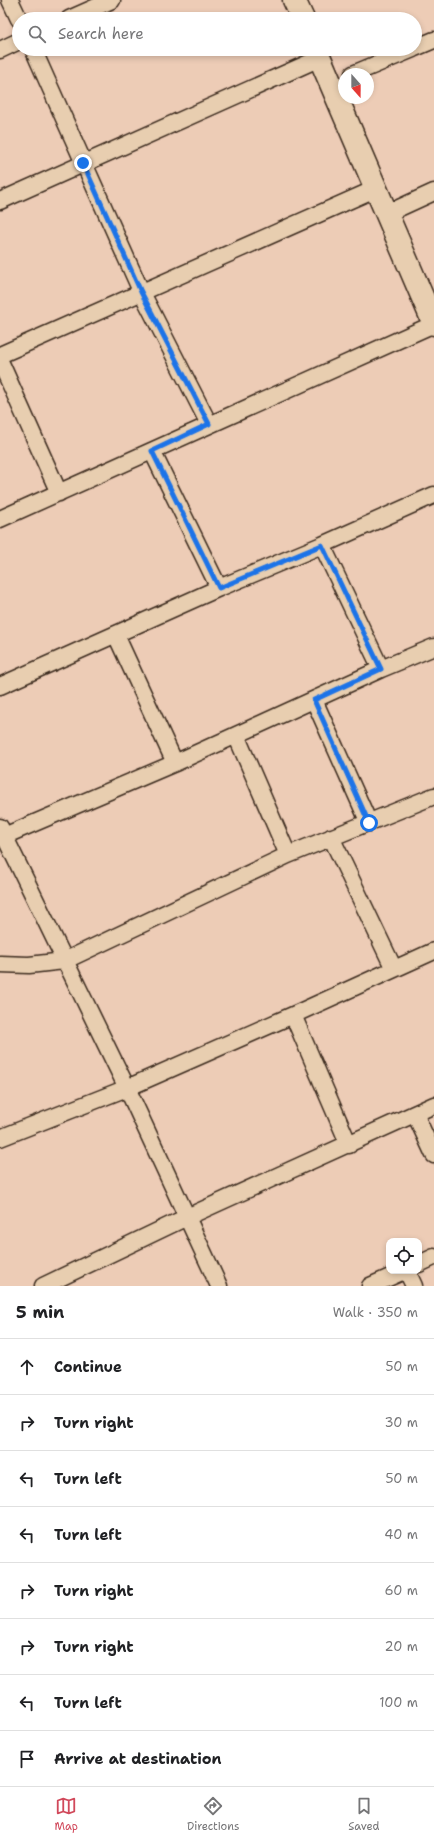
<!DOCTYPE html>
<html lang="en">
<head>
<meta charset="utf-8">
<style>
  :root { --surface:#fff; --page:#f2f2f2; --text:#202124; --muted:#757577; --line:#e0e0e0; --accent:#d1495b }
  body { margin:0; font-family:"Shantell Sans",sans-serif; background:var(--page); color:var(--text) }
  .controls { position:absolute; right:12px; bottom:12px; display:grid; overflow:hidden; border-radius:8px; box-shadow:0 2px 6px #0003 }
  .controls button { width:36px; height:36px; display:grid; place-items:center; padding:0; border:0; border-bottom:1px solid var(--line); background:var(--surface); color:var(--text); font:20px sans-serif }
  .compass { position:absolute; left:338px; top:68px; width:36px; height:36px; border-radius:50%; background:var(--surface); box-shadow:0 2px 6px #0003; rotate:159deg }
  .stop { position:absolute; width:12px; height:12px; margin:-9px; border:3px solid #1a73e8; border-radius:50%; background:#fff }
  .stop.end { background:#1a73e8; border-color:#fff; box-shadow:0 1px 4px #0008 }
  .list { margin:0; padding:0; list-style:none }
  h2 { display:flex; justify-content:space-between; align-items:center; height:52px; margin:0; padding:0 16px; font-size:17px }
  h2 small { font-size:13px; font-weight:400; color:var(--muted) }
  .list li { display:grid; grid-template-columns:26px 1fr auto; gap:12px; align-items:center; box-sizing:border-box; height:56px; padding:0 16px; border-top:1px solid var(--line) }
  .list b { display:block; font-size:15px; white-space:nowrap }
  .list em { font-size:13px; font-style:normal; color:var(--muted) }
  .icon { flex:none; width:22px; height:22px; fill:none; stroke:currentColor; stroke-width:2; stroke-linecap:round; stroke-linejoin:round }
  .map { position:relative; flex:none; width:434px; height:1286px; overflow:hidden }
  .search { position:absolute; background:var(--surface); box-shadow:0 2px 6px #0003; left:12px; right:12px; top:12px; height:44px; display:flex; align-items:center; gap:10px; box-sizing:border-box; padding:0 14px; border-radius:22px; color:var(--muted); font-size:15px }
  .sheet { height:500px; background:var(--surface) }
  nav { display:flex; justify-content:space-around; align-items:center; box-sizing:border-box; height:56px; border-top:1px solid var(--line); background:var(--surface); font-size:11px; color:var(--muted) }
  nav a { display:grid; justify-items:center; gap:2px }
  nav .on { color:var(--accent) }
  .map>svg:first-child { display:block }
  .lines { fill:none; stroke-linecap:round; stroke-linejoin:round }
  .street-casing { stroke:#3b2a1e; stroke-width:19 }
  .secondary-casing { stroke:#3b2a1e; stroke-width:25 }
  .street { stroke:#e8ceb0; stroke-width:16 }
  .secondary { stroke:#e8ceb0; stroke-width:22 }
  .route { stroke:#1a73e8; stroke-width:5 }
</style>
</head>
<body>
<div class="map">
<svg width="434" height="1286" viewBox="0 0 434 1286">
  <rect width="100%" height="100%" fill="#edccb6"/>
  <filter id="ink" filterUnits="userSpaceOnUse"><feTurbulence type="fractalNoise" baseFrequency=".025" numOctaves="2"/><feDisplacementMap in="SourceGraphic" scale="8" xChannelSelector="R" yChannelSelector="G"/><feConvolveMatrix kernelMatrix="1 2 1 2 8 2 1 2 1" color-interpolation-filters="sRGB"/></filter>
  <g filter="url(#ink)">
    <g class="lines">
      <!-- street casing -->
      <g class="street-casing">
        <path id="street" d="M 10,0 L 19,19
          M 69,19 L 112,0
          M 415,48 L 434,40
          M 33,49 L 141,291 L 209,424
          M 0,50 L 19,41
          M 353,74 L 413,49
          M 0,201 L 320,58
          M 386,214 L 434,192
          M 0,355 L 375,189
          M 0,361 L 59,493
          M 152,451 L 219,588
          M 0,519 L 434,324
          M 322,545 L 381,669
          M 116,635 L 175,763
          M 0,686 L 219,588 L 322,545 L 434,495
          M 314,700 L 369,823
          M 236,735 L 288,855
          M 0,827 L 127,1088 L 219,1286
          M 4,836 L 175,763 L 381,669 L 434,647
          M 331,837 L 394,969
          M 0,964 L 29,965 L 64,961 L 288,855 L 434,796
          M 293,1015 L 349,1145
          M 415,1114 L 434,1155
          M 0,1138 L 127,1088 L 293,1015 L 434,951
          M 419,1264 L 434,1257
          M 407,1271 L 414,1286
          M 43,1286 L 187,1217 L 434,1105
          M 370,1286 L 404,1271"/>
      </g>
      <!-- secondary casing -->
      <g class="secondary-casing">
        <path id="secondary" d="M 294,0 L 303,19
          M 316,49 L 434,324"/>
      </g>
      <!-- street -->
      <use href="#street" class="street"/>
      <!-- secondary -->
      <use href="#secondary" class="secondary"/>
    </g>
  </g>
  <g class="lines" filter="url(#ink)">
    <!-- route -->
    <path class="route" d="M 83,163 L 141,292 L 209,424 L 152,451 L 219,588 L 322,545 L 381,669 L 314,700 L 369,823"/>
  </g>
</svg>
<div class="controls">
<button><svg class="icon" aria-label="locate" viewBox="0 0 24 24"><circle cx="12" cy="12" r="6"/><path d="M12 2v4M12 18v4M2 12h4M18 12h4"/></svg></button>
</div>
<svg class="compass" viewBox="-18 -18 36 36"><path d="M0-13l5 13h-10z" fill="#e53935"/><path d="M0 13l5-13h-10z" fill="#757577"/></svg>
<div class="stop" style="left:369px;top:823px"></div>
<div class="stop end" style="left:83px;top:163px"></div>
<div class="search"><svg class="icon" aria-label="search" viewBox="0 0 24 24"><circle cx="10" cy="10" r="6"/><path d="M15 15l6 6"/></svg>Search here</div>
</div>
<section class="sheet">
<h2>5 min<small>Walk · 350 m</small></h2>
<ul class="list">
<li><svg class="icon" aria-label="ahead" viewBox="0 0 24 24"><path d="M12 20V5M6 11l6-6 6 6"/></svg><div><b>Continue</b></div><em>50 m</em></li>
<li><svg class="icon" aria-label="right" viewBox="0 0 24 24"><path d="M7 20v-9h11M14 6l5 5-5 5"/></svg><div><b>Turn right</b></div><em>30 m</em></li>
<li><svg class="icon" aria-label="left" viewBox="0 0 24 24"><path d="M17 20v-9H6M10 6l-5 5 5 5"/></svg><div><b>Turn left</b></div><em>50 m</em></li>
<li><svg class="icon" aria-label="left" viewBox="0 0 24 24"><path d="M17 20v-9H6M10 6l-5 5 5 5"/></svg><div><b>Turn left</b></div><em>40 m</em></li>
<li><svg class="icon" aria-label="right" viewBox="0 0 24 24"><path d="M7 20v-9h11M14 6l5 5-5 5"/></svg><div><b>Turn right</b></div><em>60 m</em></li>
<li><svg class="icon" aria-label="right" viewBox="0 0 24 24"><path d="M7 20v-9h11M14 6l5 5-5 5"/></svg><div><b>Turn right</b></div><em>20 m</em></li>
<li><svg class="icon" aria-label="left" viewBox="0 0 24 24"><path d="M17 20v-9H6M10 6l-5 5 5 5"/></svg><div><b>Turn left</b></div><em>100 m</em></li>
<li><svg class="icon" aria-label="arrive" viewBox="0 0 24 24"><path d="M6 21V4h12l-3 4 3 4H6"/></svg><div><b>Arrive at destination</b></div></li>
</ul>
</section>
<nav>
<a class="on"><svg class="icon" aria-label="map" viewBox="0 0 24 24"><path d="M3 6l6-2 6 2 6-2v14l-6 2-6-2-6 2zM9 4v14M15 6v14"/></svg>Map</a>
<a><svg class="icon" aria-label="directions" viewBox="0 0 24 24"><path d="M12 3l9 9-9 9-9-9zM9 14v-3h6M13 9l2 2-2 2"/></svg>Directions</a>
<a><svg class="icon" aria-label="saved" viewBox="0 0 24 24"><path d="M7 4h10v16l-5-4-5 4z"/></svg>Saved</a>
</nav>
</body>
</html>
